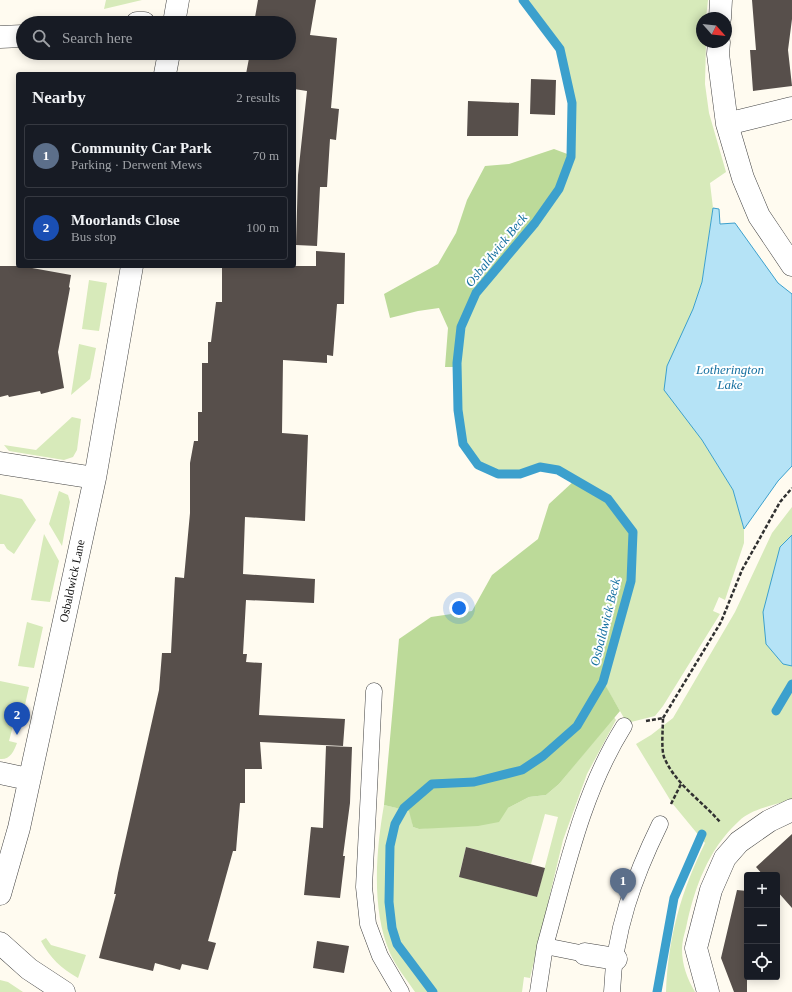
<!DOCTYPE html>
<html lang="en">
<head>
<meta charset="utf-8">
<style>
  :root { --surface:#171b24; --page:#242831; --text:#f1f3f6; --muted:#9ea1a6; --line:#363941; --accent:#da97a2 }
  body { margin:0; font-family:"Times New Roman",serif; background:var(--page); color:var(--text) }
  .controls { position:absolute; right:12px; bottom:12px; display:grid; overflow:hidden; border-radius:4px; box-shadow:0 2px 10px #0003 }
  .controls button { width:36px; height:36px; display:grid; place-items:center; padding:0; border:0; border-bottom:1px solid var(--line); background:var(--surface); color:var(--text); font:20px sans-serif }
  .compass { position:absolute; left:696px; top:12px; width:36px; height:36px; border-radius:50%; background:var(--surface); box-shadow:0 2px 10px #0003; rotate:117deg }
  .you { position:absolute; left:459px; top:608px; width:14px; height:14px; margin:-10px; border:3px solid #fff; border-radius:50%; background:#1a73e8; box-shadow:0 0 0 6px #1a73e833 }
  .badge { display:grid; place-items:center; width:26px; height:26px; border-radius:50%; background:var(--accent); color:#fff; font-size:13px; font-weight:700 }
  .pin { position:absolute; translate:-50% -33px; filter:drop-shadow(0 1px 2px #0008) }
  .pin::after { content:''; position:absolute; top:21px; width:14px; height:12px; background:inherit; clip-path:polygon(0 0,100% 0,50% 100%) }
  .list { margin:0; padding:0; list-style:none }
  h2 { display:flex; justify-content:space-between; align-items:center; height:52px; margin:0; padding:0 16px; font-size:17px }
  h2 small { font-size:13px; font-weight:400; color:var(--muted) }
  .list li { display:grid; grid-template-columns:26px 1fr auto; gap:12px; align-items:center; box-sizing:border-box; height:64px; margin:0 8px 8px; padding:0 8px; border:1px solid var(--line); border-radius:4px }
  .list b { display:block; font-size:15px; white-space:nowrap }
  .list p { margin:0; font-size:13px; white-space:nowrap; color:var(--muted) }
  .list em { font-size:13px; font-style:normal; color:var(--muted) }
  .icon { flex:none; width:22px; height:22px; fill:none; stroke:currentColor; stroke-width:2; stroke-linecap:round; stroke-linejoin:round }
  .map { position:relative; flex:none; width:792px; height:992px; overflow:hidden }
  .search { position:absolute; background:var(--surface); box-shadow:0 2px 10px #0003; left:16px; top:16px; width:280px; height:44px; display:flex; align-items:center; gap:10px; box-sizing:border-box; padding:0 14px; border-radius:22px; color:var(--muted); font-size:15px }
  .panel { position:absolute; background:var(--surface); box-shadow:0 2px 10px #0003; left:16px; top:72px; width:280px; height:196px; border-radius:4px }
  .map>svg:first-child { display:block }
  .green { fill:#d7eaba; fill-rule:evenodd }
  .forest { fill:#bcda99 }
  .water { fill:#b5e3f6; stroke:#3ca0cd }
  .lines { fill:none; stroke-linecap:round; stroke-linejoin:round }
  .stream { stroke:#3ca0cd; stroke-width:9 }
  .building { fill:#574f4b }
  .lane-casing { stroke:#424242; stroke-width:17 }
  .street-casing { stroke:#424242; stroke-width:23 }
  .path { stroke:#313131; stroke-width:2.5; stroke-dasharray:4 2; stroke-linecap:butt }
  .lane { stroke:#fff; stroke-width:16 }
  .street { stroke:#fff; stroke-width:22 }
  .labels { text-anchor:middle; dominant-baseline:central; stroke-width:4; stroke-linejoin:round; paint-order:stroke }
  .street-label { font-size:12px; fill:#0f0f0f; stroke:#fff }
  .water-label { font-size:13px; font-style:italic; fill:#1771a1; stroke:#fff }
</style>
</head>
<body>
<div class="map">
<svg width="792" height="992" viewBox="0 0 792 992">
  <rect width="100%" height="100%" fill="#fffbf0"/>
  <!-- green -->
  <path class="green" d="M 106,0 L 142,0 L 104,9 Z
    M 523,0 L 708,0 L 706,18 L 702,18 L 702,42 L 706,42 L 705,84 L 709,113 L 726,172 L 710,183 L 713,208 L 709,234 L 702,282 L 693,309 L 702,440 L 733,490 L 744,529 L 744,543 L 725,600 L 719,597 L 713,611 L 720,614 L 663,706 L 655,716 L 627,723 L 603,682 L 612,653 L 608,499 L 558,470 L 540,467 L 520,474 L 498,474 L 478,465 L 463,444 L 458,410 L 457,363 L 461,327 L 476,293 L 535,223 L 559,189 L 571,157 L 572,103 L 560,49 Z
    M 89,280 L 107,283 L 99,331 L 82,329 Z
    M 79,344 L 96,348 L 90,379 L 71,395 Z
    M 72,417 L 81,419 L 77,450 L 73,457 L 64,460 L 9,451 L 4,445 L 36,450 Z
    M 59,491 L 68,495 L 70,502 L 62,546 L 49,524 Z
    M 0,494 L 22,499 L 36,520 L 14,554 L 7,549 L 4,544 L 0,544 Z
    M 792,507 L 792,800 C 776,804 751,809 739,821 C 708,849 694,889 686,928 C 684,935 682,942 682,949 C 682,965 687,978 695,992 L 666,992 C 668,938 681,891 705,843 L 672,803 L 636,744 L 651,735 L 673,718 L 735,612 L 772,533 Z
    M 44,534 L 59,561 L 50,602 L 31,600 Z
    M 27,622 L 43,627 L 34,668 L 18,666 Z
    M 0,681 L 29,687 L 20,727 L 13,726 L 9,741 L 17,743 C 14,751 10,760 0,759 Z
    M 614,717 L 616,720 L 587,774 L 563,840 L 530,978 L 524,977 L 522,992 L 415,992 C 407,980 396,967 390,953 C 371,910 376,850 384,805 L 410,811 L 413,827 L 419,829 L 436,827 L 508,808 L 529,797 L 546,795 L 559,784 ZM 545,814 L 558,817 L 537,897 L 459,876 L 466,847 L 531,864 Z
    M 46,938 L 51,945 L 86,955 L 78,978 C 61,968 50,958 41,941 Z
    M 0,980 L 8,982 L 23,992 L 0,992 Z"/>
  <!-- forest -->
  <path class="forest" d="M 554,149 L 570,155 L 558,187 L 534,221 L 475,292 L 459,327 L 455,367 L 445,367 L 448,328 L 439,308 L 418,311 L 390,318 L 384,294 L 438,264 L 456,233 L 467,200 L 485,166 L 509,164 Z
    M 575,480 L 608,499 L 633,532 L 631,581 L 603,681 L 620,711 L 559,784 L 546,795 L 529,797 L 508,808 L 499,822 L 478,826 L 419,829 L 413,827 L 409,811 L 384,805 L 399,639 L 431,617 L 472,611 L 492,575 L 538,539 L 549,504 Z"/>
  <!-- water -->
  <path class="water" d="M 713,208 L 719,209 L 720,224 L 735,223 L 778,283 L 792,294 L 792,466 L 778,481 L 744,529 L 733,490 L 702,440 L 664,390 L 667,366 L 693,309 L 702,282 Z
    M 792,535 L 792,666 L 783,664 L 766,644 L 763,612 L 780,547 Z"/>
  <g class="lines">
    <!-- stream -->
    <path class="stream" d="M 776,711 L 792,684
      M 433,992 L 397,944 L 392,928 L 389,902 L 390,846 L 395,824 L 404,808 L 432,784 L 474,782 L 522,770 L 543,756 L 577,726 L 603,682 L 631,581 L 633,532 L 608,499 L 558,470 L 540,467 L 520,474 L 498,474 L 478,465 L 463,444 L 458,410 L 457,363 L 461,327 L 476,293 L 535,223 L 559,189 L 571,157 L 572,103 L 560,49 L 523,0
      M 657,992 L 674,898 L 702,834"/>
  </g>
  <!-- building -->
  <path class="building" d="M 258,0 L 316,0 L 310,35 L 337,38 L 331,108 L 339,109 L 336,140 L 330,139 L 327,187 L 320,187 L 317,246 L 296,245 L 298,175 L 307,91 L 294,89 L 294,74 L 246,74 L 250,53 L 289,53 L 289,23 L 254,23 Z
    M 752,0 L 792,0 L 792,19 L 788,50 L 792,86 L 753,91 L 750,50 L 756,50 Z
    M 531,79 L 556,80 L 555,115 L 530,114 Z
    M 468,101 L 519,103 L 518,136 L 467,136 Z
    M 316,251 L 345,253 L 344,304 L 337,304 L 333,356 L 327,355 L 327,363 L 283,360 L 282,433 L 308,435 L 305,521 L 245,517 L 243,574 L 315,579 L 314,603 L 246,600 L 243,654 L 247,654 L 246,662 L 262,663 L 259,715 L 345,719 L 343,746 L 260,742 L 262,769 L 245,769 L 245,803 L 240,803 L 236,851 L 233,851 L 208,941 L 216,943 L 208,970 L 182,964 L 180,970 L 155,963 L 153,971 L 99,958 L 116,894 L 114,894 L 118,873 L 159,690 L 162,653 L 171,653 L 175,577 L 184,578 L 190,513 L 190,463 L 194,441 L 198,441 L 198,412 L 202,412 L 202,363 L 208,363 L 208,342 L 211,342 L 216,302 L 222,302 L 222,266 L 316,266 Z
    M 0,266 L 21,266 L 71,275 L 69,287 L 70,288 L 58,352 L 64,388 L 41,394 L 40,391 L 9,397 L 8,395 L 0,397 Z
    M 326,746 L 352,747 L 350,803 L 343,856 L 345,856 L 340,898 L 304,895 L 311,827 L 323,828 Z
    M 792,834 L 792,908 L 777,891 L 777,875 L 763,875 L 756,867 Z
    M 466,847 L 545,868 L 537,897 L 459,877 Z
    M 737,890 L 747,891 L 747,992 L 734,992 L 721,958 Z
    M 317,941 L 349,946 L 344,973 L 313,968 Z"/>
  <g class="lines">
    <!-- lane casing -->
    <g class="lane-casing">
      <path id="lane" d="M 374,691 L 364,887 L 368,924 L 380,956 L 401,992
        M 545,946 C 566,871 582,793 624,726
        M 538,992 L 545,946 L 585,954
        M 612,992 C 614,932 634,877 660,824"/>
    </g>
    <!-- street casing -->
    <g class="street-casing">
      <path id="street" d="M 720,18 L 721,0
        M 137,23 L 144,23
        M 174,23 L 178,0
        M 0,37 L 23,36
        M 719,42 L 718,54 L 727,124 L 743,178 L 759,216 L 792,265
        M 165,74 L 169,53
        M 727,124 L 792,108
        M 0,463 L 95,478
        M 0,773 L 28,779
        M 0,894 L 19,828 L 95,478 L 132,266
        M 0,943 L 29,969 L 64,992
        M 585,954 L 616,959
        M 708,992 L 696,948 L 711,890 L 725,858 L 739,842 L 769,821 L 792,810"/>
    </g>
    <!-- path -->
    <path class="path" d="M 663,718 L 721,622 L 742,570 L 780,502 L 792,488
      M 646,721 L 663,718 C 663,728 661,748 664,757 C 675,784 702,801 720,822
      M 671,804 L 681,784"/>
    <!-- lane -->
    <use href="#lane" class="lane"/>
    <!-- street -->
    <use href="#street" class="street"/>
  </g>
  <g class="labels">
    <!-- street labels -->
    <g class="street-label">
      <text transform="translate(72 581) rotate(-78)">Osbaldwick Lane</text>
    </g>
    <!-- water labels -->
    <g class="water-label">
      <text transform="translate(496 250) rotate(-51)">Osbaldwick Beck</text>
      <text x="730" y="369">Lotherington<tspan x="730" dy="15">Lake</tspan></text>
      <text transform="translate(605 622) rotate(-76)">Osbaldwick Beck</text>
    </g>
  </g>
</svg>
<div class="controls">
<button>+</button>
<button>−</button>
<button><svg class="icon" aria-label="locate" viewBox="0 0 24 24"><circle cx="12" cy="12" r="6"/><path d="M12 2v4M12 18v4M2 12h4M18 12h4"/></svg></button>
</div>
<svg class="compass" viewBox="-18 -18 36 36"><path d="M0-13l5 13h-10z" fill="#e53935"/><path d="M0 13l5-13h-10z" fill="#9ea1a6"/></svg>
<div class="you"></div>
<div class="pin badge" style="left:623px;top:901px;background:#5c6f8a">1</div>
<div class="pin badge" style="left:17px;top:735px;background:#1a4fb4">2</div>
<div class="search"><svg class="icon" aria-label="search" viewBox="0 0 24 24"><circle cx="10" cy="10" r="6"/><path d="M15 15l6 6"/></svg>Search here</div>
<section class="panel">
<h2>Nearby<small>2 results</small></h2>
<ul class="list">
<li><span class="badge" style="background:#5c6f8a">1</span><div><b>Community Car Park</b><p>Parking · Derwent Mews</p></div><em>70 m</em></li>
<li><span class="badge" style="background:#1a4fb4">2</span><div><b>Moorlands Close</b><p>Bus stop</p></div><em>100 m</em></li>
</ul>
</section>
</div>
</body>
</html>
